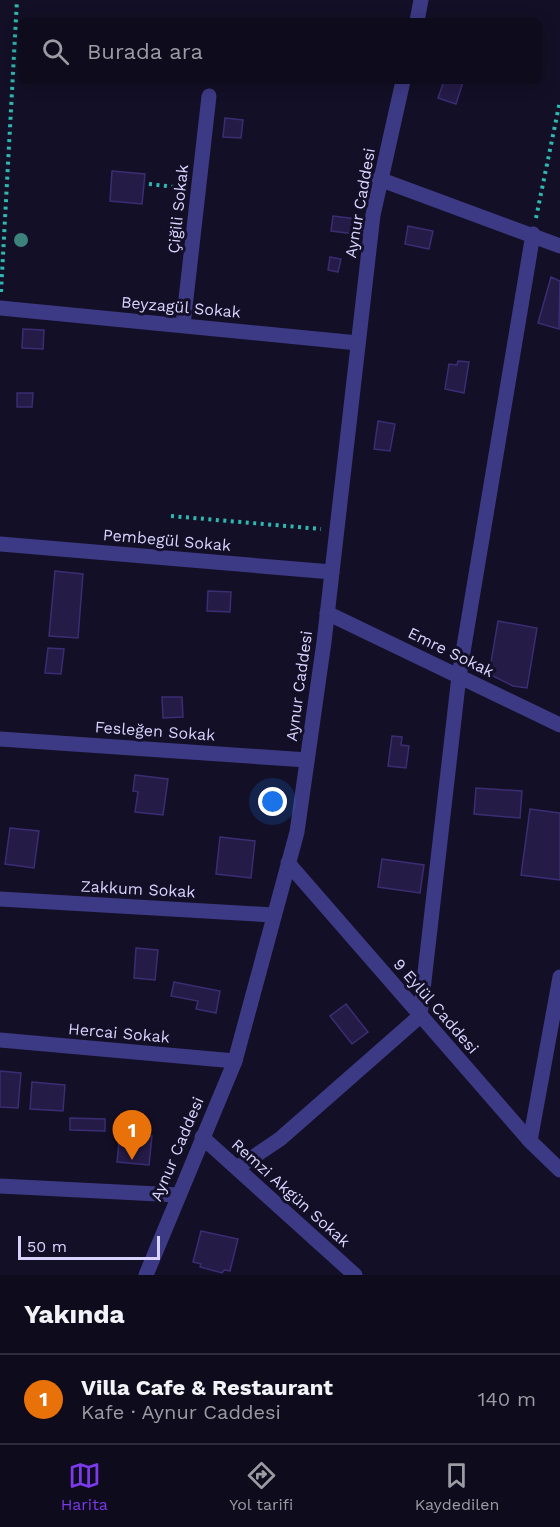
<!DOCTYPE html>
<html lang="tr">
<head>
<meta charset="utf-8">
<style>
  :root { --surface:#0e0b1c; --page:#1c1929; --text:#f1f3f6; --muted:#9b9ba3; --line:#2e2b3b; --accent:#7c3aed }
  body { margin:0; font-family:"Work Sans",sans-serif; background:var(--page); color:var(--text) }
  .scale { position:absolute; left:18px; bottom:15px; width:142px; box-sizing:border-box; padding-left:6px; border:3px solid #d9d4ff; border-top:0; font-size:16px; line-height:21px; white-space:nowrap; color:#d9d4ff; -webkit-text-stroke:4px #130f26; paint-order:stroke }
  .you { position:absolute; left:273px; top:802px; width:21px; height:21px; margin:-15px; border:4px solid #fff; border-radius:50%; background:#1a73e8; box-shadow:0 0 0 9px #1a73e833 }
  .badge { display:grid; place-items:center; width:39px; height:39px; border-radius:50%; background:var(--accent); color:#fff; font-size:20px; font-weight:700 }
  .pin { position:absolute; translate:-50% -50px; filter:drop-shadow(0 2px 3px #0008) }
  .pin::after { content:''; position:absolute; top:32px; width:21px; height:18px; background:inherit; clip-path:polygon(0 0,100% 0,50% 100%) }
  .list { margin:0; padding:0; list-style:none }
  h2 { display:flex; justify-content:space-between; align-items:center; height:78px; margin:0; padding:0 24px; font-size:26px }
  h2 small { font-size:20px; font-weight:400; color:var(--muted) }
  .list li { display:grid; grid-template-columns:39px 1fr auto; gap:18px; align-items:center; box-sizing:border-box; height:90px; padding:0 24px; border-top:2px solid var(--line) }
  .list b { display:block; font-size:22px; white-space:nowrap }
  .list p { margin:0; font-size:20px; white-space:nowrap; color:var(--muted) }
  .list em { font-size:20px; font-style:normal; color:var(--muted) }
  .icon { flex:none; width:33px; height:33px; fill:none; stroke:currentColor; stroke-width:2; stroke-linecap:round; stroke-linejoin:round }
  .map { position:relative; flex:none; width:560px; height:1275px; overflow:hidden }
  .search { position:absolute; background:var(--surface); box-shadow:0 3px 15px #0003; left:18px; right:18px; top:18px; height:66px; display:flex; align-items:center; gap:15px; box-sizing:border-box; padding:0 21px; border-radius:9px; color:var(--muted); font-size:22px }
  .sheet { height:168px; background:var(--surface) }
  nav { display:flex; justify-content:space-around; align-items:center; box-sizing:border-box; height:84px; border-top:2px solid var(--line); background:var(--surface); font-size:16px; color:var(--muted) }
  nav a { display:grid; justify-items:center; gap:3px }
  nav .on { color:var(--accent) }
  .map>svg:first-child { display:block }
  .building { fill:#241b47; stroke:#3b2d73; stroke-width:1.5 }
  .lines { fill:none; stroke-linecap:round; stroke-linejoin:round }
  .path { stroke:#2fb8b0; stroke-width:4; stroke-dasharray:3 4.5; stroke-linecap:butt }
  .minor { stroke:#3d3a85; stroke-width:15 }
  .tertiary { stroke:#3d3a85; stroke-width:15 }
  .tree { fill:#3d827b }
  .labels { text-anchor:middle; dominant-baseline:central; stroke-width:6; stroke-linejoin:round; paint-order:stroke }
  .street-label { font-size:16px; fill:#d9d4ff; stroke:#130f26 }
</style>
</head>
<body>
<div class="map">
<svg width="560" height="1275" viewBox="0 0 560 1275">
  <rect width="100%" height="100%" fill="#130f26"/>
  <!-- building -->
  <path class="building" d="M 444,81 L 463,82 L 456,104 L 438,98 Z
    M 225,118 L 243,120 L 241,138 L 223,137 Z
    M 112,171 L 145,174 L 142,204 L 110,201 Z
    M 333,216 L 365,220 L 363,235 L 331,231 Z
    M 408,226 L 433,231 L 429,249 L 405,244 Z
    M 330,257 L 341,259 L 338,272 L 328,270 Z
    M 551,277 L 560,281 L 559,329 L 538,323 Z
    M 23,329 L 44,330 L 43,349 L 22,348 Z
    M 458,361 L 469,362 L 464,393 L 445,389 L 449,364 L 457,365 Z
    M 17,393 L 33,393 L 32,407 L 17,407 Z
    M 378,421 L 395,424 L 390,451 L 374,449 Z
    M 55,571 L 83,574 L 78,638 L 49,636 Z
    M 208,591 L 231,592 L 230,612 L 207,611 Z
    M 498,621 L 537,628 L 527,688 L 513,686 L 489,674 Z
    M 48,648 L 64,649 L 61,674 L 45,673 Z
    M 162,697 L 182,697 L 183,717 L 163,718 Z
    M 392,736 L 402,737 L 401,745 L 409,746 L 406,768 L 388,766 Z
    M 135,775 L 168,779 L 163,815 L 135,812 L 138,792 L 133,791 Z
    M 476,788 L 522,791 L 520,818 L 474,814 Z
    M 530,809 L 560,813 L 560,880 L 521,875 Z
    M 10,828 L 39,831 L 34,868 L 5,864 Z
    M 220,837 L 255,841 L 251,878 L 216,874 Z
    M 382,859 L 424,865 L 420,893 L 378,887 Z
    M 136,948 L 158,950 L 155,980 L 134,978 Z
    M 174,982 L 220,991 L 216,1013 L 196,1009 L 198,1001 L 171,996 Z
    M 346,1004 L 368,1032 L 352,1044 L 330,1016 Z
    M 0,1071 L 21,1073 L 18,1108 L 0,1107 Z
    M 32,1082 L 65,1085 L 63,1111 L 30,1109 Z
    M 70,1118 L 105,1119 L 105,1131 L 70,1130 Z
    M 120,1132 L 152,1136 L 149,1165 L 117,1162 Z
    M 201,1231 L 238,1239 L 230,1271 L 224,1270 L 222,1273 L 200,1267 L 201,1264 L 193,1262 Z"/>
  <g class="lines">
    <!-- path -->
    <path class="path" d="M 149,184 L 183,188
      M 536,218 L 560,101
      M 1,292 L 17,0
      M 171,516 L 321,529"/>
    <!-- minor -->
    <path class="minor" d="M 379,179 L 560,246
      M 0,308 L 358,343
      M 183,325 L 209,96
      M 0,544 L 332,572
      M 327,613 L 560,725
      M 0,739 L 307,760
      M 0,899 L 273,915
      M 0,1040 L 235,1061
      M 202,1137 L 355,1275
      M 530,1141 L 560,977
      M 237,1168 L 280,1139 L 420,1016 L 459,676 L 533,234
      M 0,1186 L 178,1195"/>
    <!-- tertiary -->
    <path class="tertiary" d="M 417,21 L 421,0
      M 288,863 L 530,1141 L 560,1170
      M 146,1275 L 235,1061 L 297,832 L 324,642 L 373,215 L 403,81"/>
  </g>
  <!-- trees -->
  <circle class="tree" cx="21" cy="240" r="7"/>
  <g class="labels">
    <!-- street labels -->
    <g class="street-label">
      <text transform="translate(360 203) rotate(-80)">Aynur Caddesi</text>
      <text transform="translate(178 209) rotate(-84)">Çiğili Sokak</text>
      <text transform="translate(181 307) rotate(5)">Beyzagül Sokak</text>
      <text transform="translate(167 540) rotate(5)">Pembegül Sokak</text>
      <text transform="translate(451 652) rotate(26)">Emre Sokak</text>
      <text transform="translate(299 686) rotate(-82)">Aynur Caddesi</text>
      <text transform="translate(155 731) rotate(4)">Fesleğen Sokak</text>
      <text transform="translate(138 889) rotate(3)">Zakkum Sokak</text>
      <text transform="translate(436 1006) rotate(49)">9 Eylül Caddesi</text>
      <text transform="translate(119 1033) rotate(5)">Hercai Sokak</text>
      <text transform="translate(177 1149) rotate(-67)">Aynur Caddesi</text>
      <text transform="translate(291 1193) rotate(42)">Remzi Akgün Sokak</text>
    </g>
  </g>
</svg>
<div class="scale">50 m</div>
<div class="you"></div>
<div class="pin badge" style="left:132px;top:1160px;background:#e8710a">1</div>
<div class="search"><svg class="icon" aria-label="search" viewBox="0 0 24 24"><circle cx="10" cy="10" r="6"/><path d="M15 15l6 6"/></svg>Burada ara</div>
</div>
<section class="sheet">
<h2>Yakında<small></small></h2>
<ul class="list">
<li><span class="badge" style="background:#e8710a">1</span><div><b>Villa Cafe &amp; Restaurant</b><p>Kafe · Aynur Caddesi</p></div><em>140 m</em></li>
</ul>
</section>
<nav>
<a class="on"><svg class="icon" aria-label="map" viewBox="0 0 24 24"><path d="M3 6l6-2 6 2 6-2v14l-6 2-6-2-6 2zM9 4v14M15 6v14"/></svg>Harita</a>
<a><svg class="icon" aria-label="directions" viewBox="0 0 24 24"><path d="M12 3l9 9-9 9-9-9zM9 14v-3h6M13 9l2 2-2 2"/></svg>Yol tarifi</a>
<a><svg class="icon" aria-label="saved" viewBox="0 0 24 24"><path d="M7 4h10v16l-5-4-5 4z"/></svg>Kaydedilen</a>
</nav>
</body>
</html>
